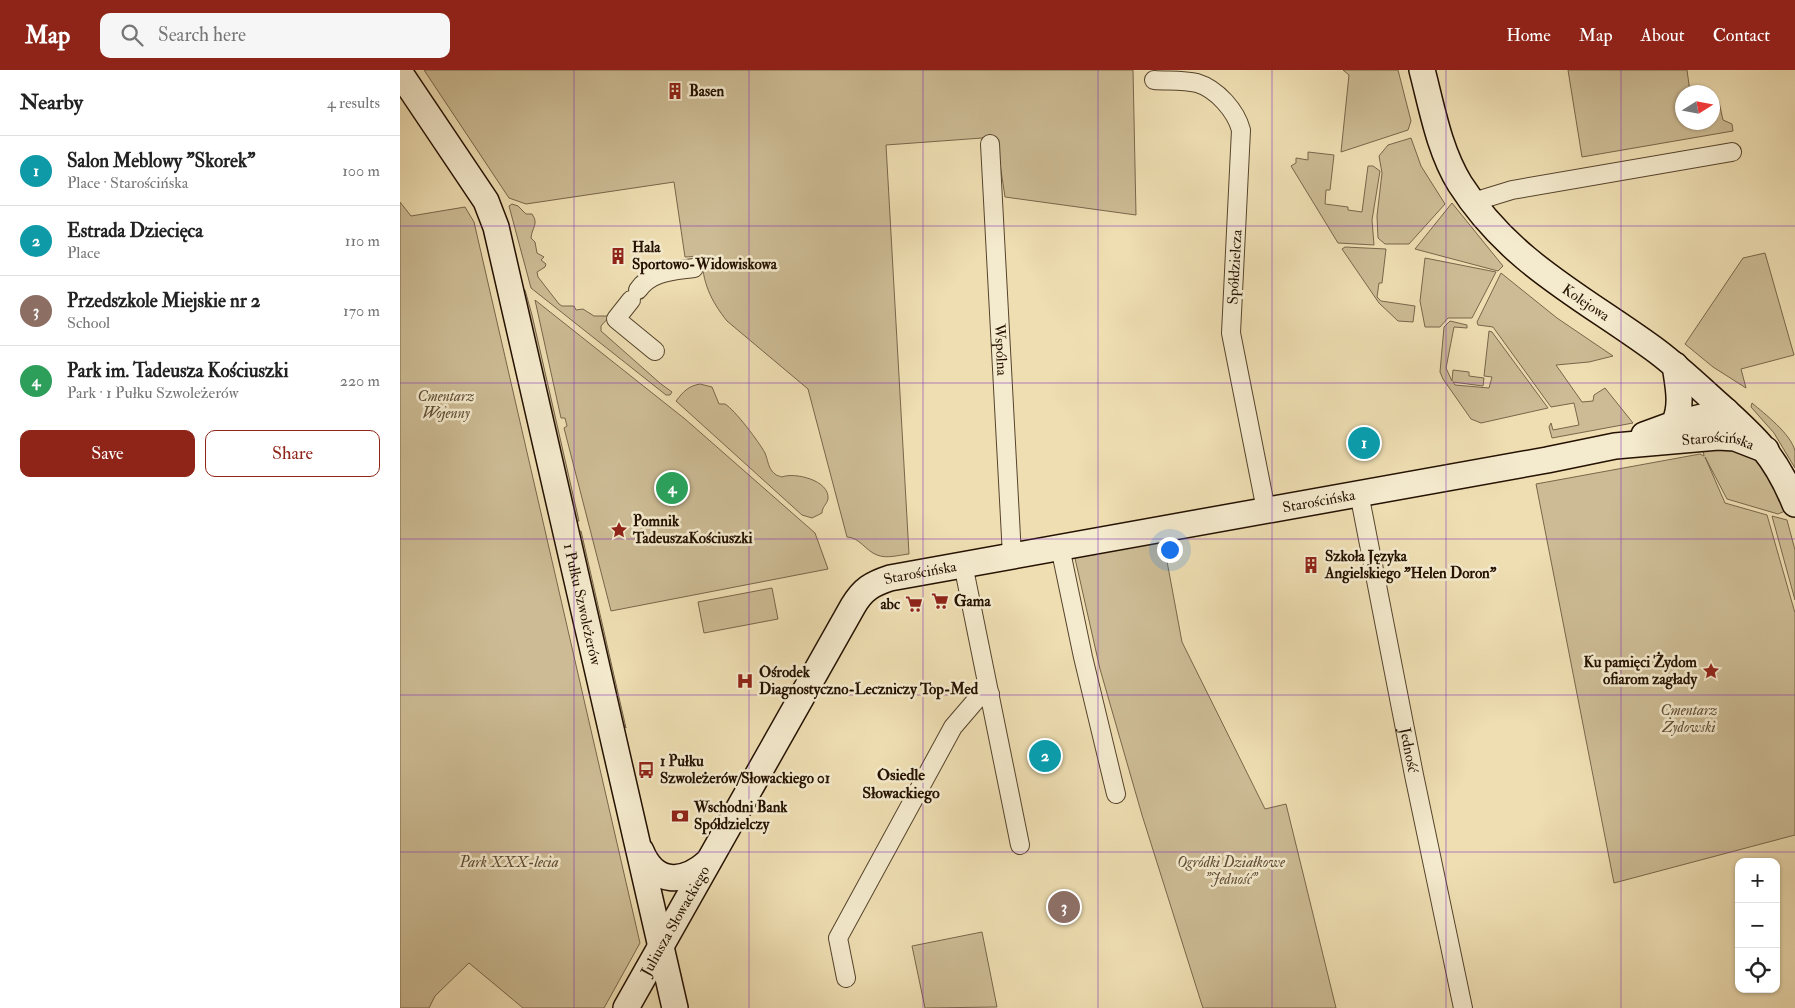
<!DOCTYPE html>
<html lang="en">
<head>
<meta charset="utf-8">
<style>
  :root { --surface:#fff; --page:#f6f6f6; --text:#222; --muted:#767676; --line:#e0e0e0; --accent:#8f2418 }
  body { margin:0; font-family:"IM FELL Double Pica",serif; background:var(--page); color:var(--text) }
  .controls { position:absolute; right:15px; bottom:15px; display:grid; overflow:hidden; border-radius:10px; box-shadow:0 1px 4px #0004 }
  .controls button { width:45px; height:45px; display:grid; place-items:center; padding:0; border:0; border-bottom:1px solid var(--line); background:var(--surface); color:var(--text); font:25px sans-serif }
  .compass { position:absolute; left:1275px; top:15px; width:45px; height:45px; border-radius:50%; background:var(--surface); box-shadow:0 1px 4px #0004; rotate:79deg }
  .you { position:absolute; left:769px; top:479px; width:18px; height:18px; margin:-12px; border:4px solid #fff; border-radius:50%; background:#1a73e8; box-shadow:0 0 0 8px #1a73e833 }
  .badge { display:grid; place-items:center; width:32px; height:32px; border-radius:50%; background:var(--accent); color:#fff; font-size:16px; font-weight:700 }
  .pin { position:absolute; translate:-50% -50%; border:2px solid #fff; box-shadow:0 1px 5px #0006 }
  .list { margin:0; padding:0; list-style:none }
  h2 { display:flex; justify-content:space-between; align-items:center; height:65px; margin:0; padding:0 20px; font-size:21px }
  h2 small { font-size:16px; font-weight:400; color:var(--muted) }
  .list li { display:grid; grid-template-columns:32px 1fr auto; gap:15px; align-items:center; box-sizing:border-box; height:70px; padding:0 20px; border-top:1px solid var(--line) }
  .list b { display:block; font-size:19px; white-space:nowrap }
  .list p { margin:0; font-size:16px; white-space:nowrap; color:var(--muted) }
  .list em { font-size:16px; font-style:normal; color:var(--muted) }
  .actions { display:flex; gap:10px; padding:15px 20px }
  .actions a { flex:1; padding:11px 0; border:1px solid var(--accent); border-radius:10px; text-align:center; font-size:18px; color:var(--accent) }
  .actions .main { background:var(--accent); color:#fff }
  .icon { flex:none; width:28px; height:28px; fill:none; stroke:currentColor; stroke-width:2; stroke-linecap:round; stroke-linejoin:round }
  .map { position:relative; flex:none; width:1395px; height:938px; overflow:hidden }
  header { display:flex; align-items:center; gap:30px; box-sizing:border-box; height:70px; padding:0 25px; background:var(--accent); color:#fff }
  header strong { font-size:24px }
  nav { display:flex; gap:28px; margin-inline-start:auto; font-size:18px }
  .search { width:350px; height:45px; background:var(--page); display:flex; align-items:center; gap:12px; box-sizing:border-box; padding:0 18px; border-radius:10px; color:var(--muted); font-size:19px }
  main { display:flex }
  aside { flex:1; background:var(--surface) }
  .map>svg:first-child { display:block }
  .green { fill:#ccbb94; stroke:#78664a }
  .lines { fill:none; stroke-linecap:round; stroke-linejoin:round }
  .street-casing { stroke:#56442c; stroke-width:20 }
  .secondary-casing { stroke:#241100; stroke-width:28 }
  .street { stroke:#f4eacd; stroke-width:18 }
  .secondary { stroke:#f4eacd; stroke-width:25 }
  .grid { fill:none; stroke:#7b2cbf; stroke-width:1; stroke-opacity:0.55 }
  .labels { text-anchor:middle; dominant-baseline:central; stroke-width:5; stroke-linejoin:round; paint-order:stroke }
  .poi-label { font-size:15px; font-weight:bold; fill:#241100; stroke:#f4eacd; text-anchor:start }
  .street-label { font-size:15px; fill:#241100; stroke:#f4eacd }
  .park-label { font-size:15px; font-style:italic; fill:#5f4c34; stroke:#f4eacd }
  .neighbourhood-label { font-size:16px; font-weight:bold; fill:#241100; stroke:#f4eacd }
</style>
</head>
<body>
<header>
<strong>Map</strong>
<div class="search"><svg class="icon" aria-label="search" viewBox="0 0 24 24"><circle cx="10" cy="10" r="6"/><path d="M15 15l6 6"/></svg>Search here</div>
<nav><a>Home</a><a>Map</a><a>About</a><a>Contact</a></nav>
</header>
<main>
<aside>
<h2>Nearby<small>4 results</small></h2>
<ul class="list">
<li><span class="badge" style="background:#0f9aa8">1</span><div><b>Salon Meblowy &quot;Skorek&quot;</b><p>Place · Starościńska</p></div><em>100 m</em></li>
<li><span class="badge" style="background:#0f9aa8">2</span><div><b>Estrada Dziecięca</b><p>Place</p></div><em>110 m</em></li>
<li><span class="badge" style="background:#8d6e63">3</span><div><b>Przedszkole Miejskie nr 2</b><p>School</p></div><em>170 m</em></li>
<li><span class="badge" style="background:#2e9e5b">4</span><div><b>Park im. Tadeusza Kościuszki</b><p>Park · 1 Pułku Szwoleżerów</p></div><em>220 m</em></li>
</ul>
<div class="actions"><a class="main">Save</a><a>Share</a></div>
</aside>
<div class="map">
<svg width="1395" height="938" viewBox="0 0 1395 938">
  <rect width="100%" height="100%" fill="#eedeb2"/>
  <filter id="stains"><feTurbulence type="fractalNoise" baseFrequency=".004" numOctaves="4"/><feColorMatrix values="0 0 0 0 .2 0 0 0 0 .09 0 0 0 0 .02 0 0 0 .5 -.17"/></filter>
  <radialGradient id="worn" r=".72"><stop offset=".6" stop-color="#630" stop-opacity="0"/><stop offset="1" stop-color="#630" stop-opacity=".3"/></radialGradient>
  <!-- green -->
  <path class="green" d="M 24,0 L 733,0 L 736,145 L 605,127 L 596,67 L 486,75 L 509,484 C 499,485 487,489 477,485 C 466,481 459,467 447,467 L 408,319 L 327,251 C 311,231 302,212 302,186 L 285,187 L 274,112 L 126,134 L 109,128 Z
    M 943,0 L 998,0 L 1011,51 L 1008,60 L 941,82 L 949,5 Z
    M 1168,0 L 1287,0 L 1290,22 L 1282,22 L 1282,52 L 1312,52 L 1313,33 L 1319,32 L 1323,50 L 1332,54 L 1333,61 L 1182,87 Z
    M 1011,68 L 1021,96 L 1045,134 L 1009,174 L 985,174 L 978,168 L 977,146 L 982,103 L 979,86 L 988,75 Z
    M 908,82 L 934,85 L 930,120 L 926,120 L 925,134 L 948,137 L 948,140 L 962,142 L 968,96 L 973,96 L 980,101 L 972,150 L 974,175 L 938,173 L 891,96 L 896,93 L 896,88 L 908,90 Z
    M 0,132 L 11,146 L 65,137 L 74,152 L 240,873 L 204,938 L 123,938 L 69,893 L 35,926 L 29,938 L 0,938 Z
    M 1052,133 L 1103,196 L 1098,201 L 1015,179 Z
    M 112,134 L 118,136 L 126,144 L 132,144 C 139,154 132,157 131,168 L 135,172 L 137,183 L 144,187 L 141,190 L 146,194 L 145,197 L 137,202 L 138,207 L 159,234 L 162,236 L 174,236 L 176,240 L 183,239 L 194,246 L 210,246 L 201,256 L 201,261 L 261,314 L 272,322 L 270,325 L 266,325 L 131,218 L 109,136 Z
    M 945,177 L 986,179 L 982,213 L 979,213 L 977,227 L 981,231 L 1015,236 L 1013,252 L 998,251 L 979,233 L 942,179 Z
    M 1365,183 L 1394,285 L 1341,299 L 1346,318 L 1313,297 L 1285,274 L 1343,188 Z
    M 1025,188 L 1096,202 L 1072,248 L 1048,248 L 1040,257 L 1025,257 L 1020,231 Z
    M 1101,203 L 1157,248 L 1213,286 L 1189,292 L 1156,295 L 1182,332 L 1193,331 L 1194,325 L 1205,318 L 1233,353 L 1152,368 L 1149,357 L 1151,353 L 1153,360 L 1179,355 L 1174,333 L 1151,337 L 1093,257 L 1078,255 L 1077,252 Z
    M 119,215 L 125,220 L 132,245 L 179,451 L 173,452 Z
    M 135,230 L 285,349 L 415,463 L 428,499 L 211,541 L 164,358 L 167,356 L 165,348 L 161,348 Z
    M 1050,251 L 1067,255 L 1067,258 L 1054,257 L 1046,298 L 1052,311 L 1053,300 L 1069,302 L 1069,306 L 1084,308 L 1083,316 L 1053,312 L 1055,315 L 1089,318 L 1092,307 L 1084,306 L 1089,261 L 1092,262 L 1148,338 L 1081,353 L 1071,349 L 1043,309 L 1040,302 L 1044,257 Z
    M 300,314 L 312,317 L 319,334 L 325,334 C 335,340 359,372 365,383 C 368,390 368,399 375,404 C 377,406 380,406 382,407 C 394,402 430,410 428,429 C 427,434 422,437 422,443 L 412,448 L 402,445 L 276,331 C 283,322 288,316 300,314 Z
    M 1352,333 C 1365,344 1391,364 1395,381 C 1395,386 1395,393 1395,398 L 1374,363 L 1351,337 Z
    M 1302,374 L 1351,381 L 1375,418 L 1385,441 L 1378,444 L 1327,429 L 1305,387 L 1325,433 L 1367,445 L 1395,543 L 1395,765 L 1214,813 L 1136,414 L 1300,384 L 1304,386 Z
    M 1372,446 L 1387,450 L 1395,480 L 1395,530 Z
    M 761,459 L 782,572 L 865,739 L 886,734 L 936,938 L 803,938 L 801,932 L 742,745 L 700,599 L 672,475 Z
    M 181,461 L 226,658 L 217,644 L 176,462 Z
    M 372,518 L 378,549 L 304,563 L 298,532 Z
    M 582,862 L 597,937 L 525,938 L 512,876 Z"/>
  <g class="lines">
    <!-- street casing -->
    <g class="street-casing">
      <g id="street">
        <path d="M 754,10 C 768,11 784,10 797,13 C 817,19 836,41 841,60 L 831,263 L 866,440"/>
        <path id="s1" d="M 590,74 L 612,486"/>
        <path d="M 1073,132 L 1112,120 L 1332,82"/>
        <path d="M 238,220 C 251,201 273,201 294,198"/>
        <path d="M 231,230 L 216,249 L 255,281"/>
        <path id="s2" d="M 959,423 L 1014,705 L 1063,938"/>
        <path d="M 660,477 L 683,587 L 716,724"/>
        <path d="M 563,494 L 620,775"/>
        <path d="M 446,908 L 438,868 L 553,657 L 577,629 L 590,624"/>
      </g>
    </g>
    <!-- secondary casing -->
    <g class="secondary-casing">
      <g id="secondary">
        <path id="s3" d="M 1022,0 C 1032,38 1039,80 1060,114 C 1111,194 1185,228 1258,282 C 1279,298 1298,316 1318,334 C 1356,368 1375,385 1395,434"/>
        <path id="s4" d="M 0,3 L 86,131 L 96,157 L 275,938"/>
        <path d="M 1274,354 L 1326,341 L 1322,352"/>
        <path d="M 1244,365 L 1274,354 C 1283,335 1278,316 1275,295"/>
        <path d="M 241,781 C 255,815 283,814 308,792"/>
        <path id="s5" d="M 226,938 L 453,536 C 463,519 472,514 490,508 L 1147,390 L 1215,376 L 1318,367 L 1335,368 L 1366,380"/>
      </g>
    </g>
    <!-- street -->
    <use href="#street" class="street"/>
    <!-- secondary -->
    <use href="#secondary" class="secondary"/>
  </g>
  <!-- grid -->
  <path class="grid" d="M 174,0 L 174,938M 349,0 L 349,938M 523,0 L 523,938M 698,0 L 698,938M 872,0 L 872,938M 1046,0 L 1046,938M 1221,0 L 1221,938M 0,156 L 1395,156M 0,313 L 1395,313M 0,469 L 1395,469M 0,625 L 1395,625M 0,782 L 1395,782"/>
  <!-- icons -->
  <defs>
    <g id="building-bare" transform="scale(1.35)"><path d="M-4-6H4V6H1V3H-1V6H-4ZM-2.5-4.3h1.7v1.8h-1.7ZM.8-4.3h1.7v1.8H.8ZM-2.5-1h1.7V.8h-1.7ZM.8-1h1.7V.8H.8Z" fill="#8f2418" stroke="#f4eacd" stroke-width="2.5" paint-order="stroke"/></g>
    <g id="sight-bare" transform="scale(1.35)"><path d="M0-6L1.8-2.2L6-1.7L2.9 1.2L3.7 5.4L0 3.3L-3.7 5.4L-2.9 1.2L-6-1.7L-1.8-2.2Z" fill="#8f2418" stroke="#f4eacd" stroke-width="2.5" paint-order="stroke"/></g>
    <g id="supermarket-bare" transform="scale(1.35)"><path d="M-6-5.5h2.5l.6 2H6L4.5 2H-2.5L-4.4-4H-6ZM-1.5 3.2a1.3 1.3 0 1 0 .1 0ZM3 3.2a1.3 1.3 0 1 0 .1 0Z" fill="#8f2418" stroke="#f4eacd" stroke-width="2.5" paint-order="stroke"/></g>
    <g id="hospital-bare" transform="scale(1.35)"><path d="M-5-5h3v3.5h4V-5h3V5h-3V1.5h-4V5h-3Z" fill="#8f2418" stroke="#f4eacd" stroke-width="2.5" paint-order="stroke"/></g>
    <g id="bus-bare" transform="scale(1.35)"><path d="M-5-6H5V4H4V6H2V4H-2V6H-4V4H-5ZM-3.5-4V0h7V-4ZM-3.5 1.2v1.5H-2V1.2ZM2 1.2v1.5H3.5V1.2Z" fill="#8f2418" stroke="#f4eacd" stroke-width="2.5" paint-order="stroke"/></g>
    <g id="bank-bare" transform="scale(1.35)"><path d="M-6-4H6V4H-6ZM0-2.3a2.3 2.3 0 1 0 0 4.6a2.3 2.3 0 1 0 0-4.6Z" fill="#8f2418" stroke="#f4eacd" stroke-width="2.5" paint-order="stroke"/></g>
  </defs>
  <g fill-rule="evenodd">
    <use href="#building-bare" x="275" y="21"/>
    <use href="#building-bare" x="218" y="186"/>
    <use href="#sight-bare" x="219" y="460"/>
    <use href="#building-bare" x="911" y="495"/>
    <use href="#supermarket-bare" x="540" y="531"/>
    <use href="#supermarket-bare" x="514" y="534"/>
    <use href="#sight-bare" x="1311" y="601"/>
    <use href="#hospital-bare" x="345" y="611"/>
    <use href="#bus-bare" x="246" y="700"/>
    <use href="#bank-bare" x="280" y="746"/>
  </g>
  <g class="labels">
    <!-- poi labels -->
    <g class="poi-label">
      <text x="289" y="21">Basen</text>
      <text x="232" y="177">Hala<tspan x="232" dy="17">Sportowo-Widowiskowa</tspan></text>
      <text x="233" y="451">Pomnik<tspan x="233" dy="17">TadeuszaKościuszki</tspan></text>
      <text x="925" y="486">Szkoła Języka<tspan x="925" dy="17">Angielskiego "Helen Doron"</tspan></text>
      <text x="554" y="531">Gama</text>
      <text x="500" y="534" text-anchor="end">abc</text>
      <text x="1297" y="592" text-anchor="end">Ku pamięci Żydom<tspan x="1297" dy="17">ofiarom zagłady</tspan></text>
      <text x="359" y="602">Ośrodek<tspan x="359" dy="17">Diagnostyczno-Leczniczy Top-Med</tspan></text>
      <text x="260" y="691">1 Pułku<tspan x="260" dy="17">Szwoleżerów/Słowackiego 01</tspan></text>
      <text x="294" y="737">Wschodni Bank<tspan x="294" dy="17">Spółdzielczy</tspan></text>
    </g>
    <!-- street labels -->
    <g class="street-label">
      <text transform="translate(835 197) rotate(-87)">Spółdzielcza</text>
      <text stroke="none"><textPath href="#s3" startOffset="295">Kolejowa</textPath></text>
      <text stroke="none"><textPath href="#s1" startOffset="206">Wspólna</textPath></text>
      <text stroke="none"><textPath href="#s5" startOffset="1350">Starościńska</textPath></text>
      <text stroke="none"><textPath href="#s5" startOffset="945">Starościńska</textPath></text>
      <text stroke="none"><textPath href="#s5" startOffset="540">Starościńska</textPath></text>
      <text stroke="none"><textPath href="#s4" startOffset="569">1 Pułku Szwoleżerów</textPath></text>
      <text stroke="none"><textPath href="#s2" startOffset="262">Jedność</textPath></text>
      <text stroke="none"><textPath href="#s5" startOffset="100">Juliusza Słowackiego</textPath></text>
    </g>
    <!-- park labels -->
    <g class="park-label">
      <text x="46" y="326">Cmentarz<tspan x="46" dy="17">Wojenny</tspan></text>
      <text x="1289" y="640">Cmentarz<tspan x="1289" dy="17">Żydowski</tspan></text>
      <text x="109" y="792">Park XXX-lecia</text>
      <text x="831" y="792">Ogródki Działkowe<tspan x="831" dy="17">"Jedność"</tspan></text>
    </g>
    <!-- neighbourhood labels -->
    <g class="neighbourhood-label">
      <text x="501" y="705">Osiedle<tspan x="501" dy="18">Słowackiego</tspan></text>
    </g>
  </g>
  <rect width="100%" height="100%" filter="url(#stains)"/>
  <rect width="100%" height="100%" fill="url(#worn)"/>
</svg>
<div class="controls">
<button>+</button>
<button>−</button>
<button><svg class="icon" aria-label="locate" viewBox="0 0 24 24"><circle cx="12" cy="12" r="6"/><path d="M12 2v4M12 18v4M2 12h4M18 12h4"/></svg></button>
</div>
<svg class="compass" viewBox="-18 -18 36 36"><path d="M0-13l5 13h-10z" fill="#e53935"/><path d="M0 13l5-13h-10z" fill="#767676"/></svg>
<div class="you"></div>
<div class="pin badge" style="left:964px;top:373px;background:#0f9aa8">1</div>
<div class="pin badge" style="left:645px;top:686px;background:#0f9aa8">2</div>
<div class="pin badge" style="left:664px;top:837px;background:#8d6e63">3</div>
<div class="pin badge" style="left:272px;top:418px;background:#2e9e5b">4</div>
</div>
</main>
</body>
</html>
